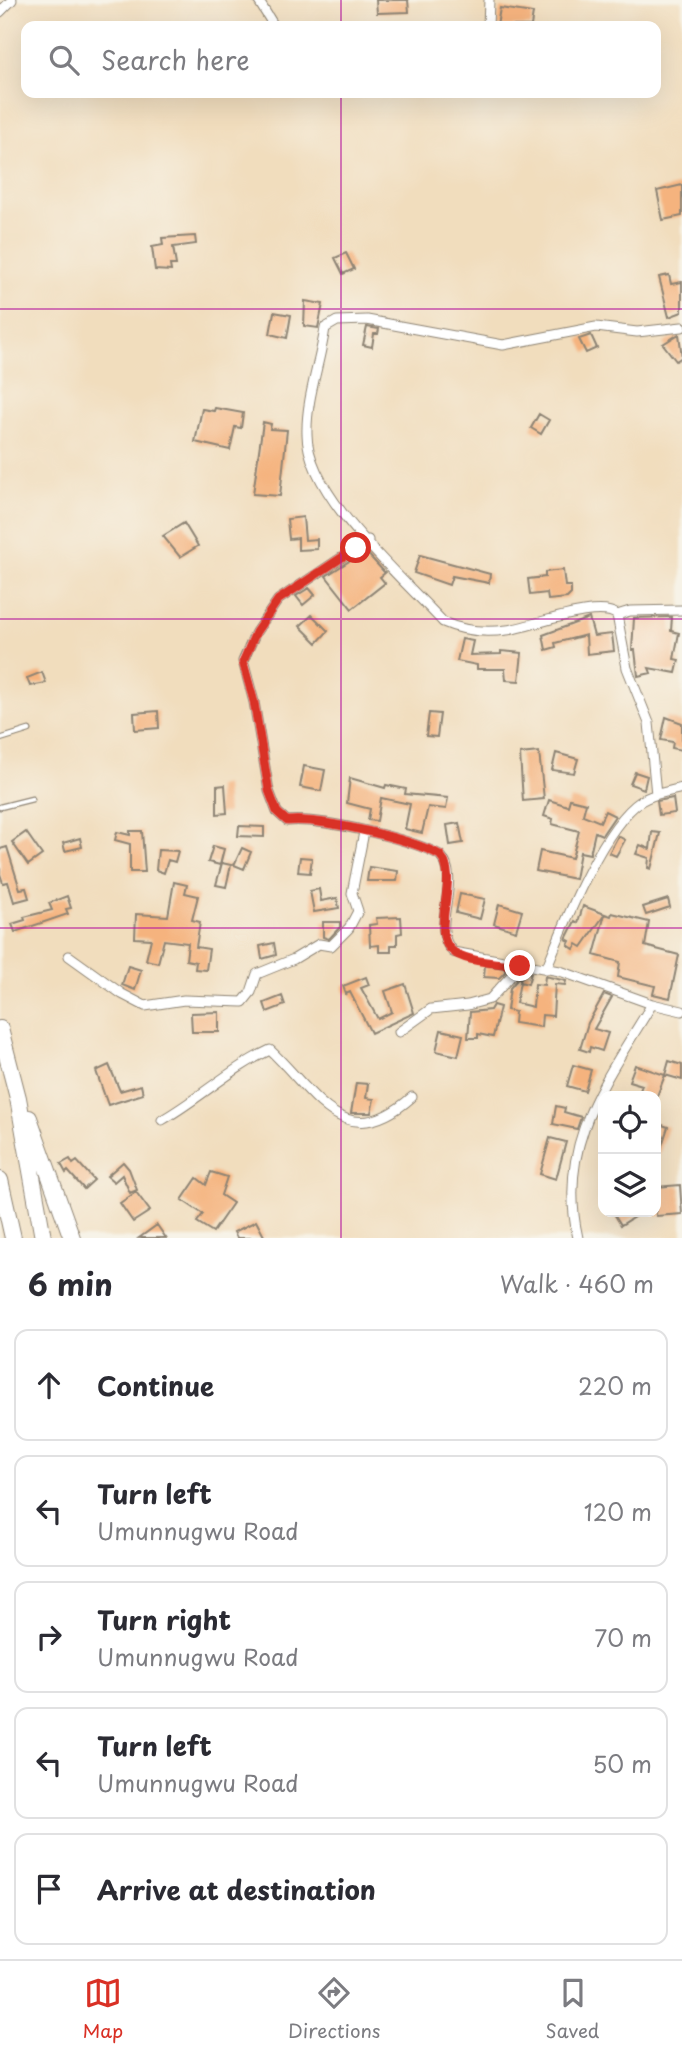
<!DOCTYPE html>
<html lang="en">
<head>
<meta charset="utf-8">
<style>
  :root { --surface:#fff; --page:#f7f7f7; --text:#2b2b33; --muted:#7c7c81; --line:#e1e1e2; --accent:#d93025 }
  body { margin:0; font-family:"Playpen Sans",sans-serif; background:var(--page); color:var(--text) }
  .controls { position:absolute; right:21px; bottom:21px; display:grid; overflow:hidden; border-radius:14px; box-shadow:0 7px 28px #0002 }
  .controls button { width:63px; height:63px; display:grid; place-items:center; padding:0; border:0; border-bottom:2px solid var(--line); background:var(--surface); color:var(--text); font:35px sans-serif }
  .stop { position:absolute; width:21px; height:21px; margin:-16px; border:5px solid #d93025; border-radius:50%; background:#fff }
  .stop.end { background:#d93025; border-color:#fff; box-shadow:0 2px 7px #0008 }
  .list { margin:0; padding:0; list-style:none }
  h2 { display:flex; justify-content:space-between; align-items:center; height:91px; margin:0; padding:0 28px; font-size:30px }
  h2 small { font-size:23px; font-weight:400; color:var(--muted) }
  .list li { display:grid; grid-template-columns:46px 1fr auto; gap:21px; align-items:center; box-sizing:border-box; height:112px; margin:0 14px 14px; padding:0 14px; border:2px solid var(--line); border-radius:14px }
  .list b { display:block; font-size:26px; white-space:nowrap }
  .list p { margin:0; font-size:23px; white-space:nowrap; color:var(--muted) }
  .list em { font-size:23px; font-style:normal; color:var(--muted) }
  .icon { flex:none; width:38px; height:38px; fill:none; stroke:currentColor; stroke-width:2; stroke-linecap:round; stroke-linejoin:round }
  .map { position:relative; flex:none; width:682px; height:1238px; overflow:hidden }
  .search { position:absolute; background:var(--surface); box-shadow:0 7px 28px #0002; left:21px; right:21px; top:21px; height:77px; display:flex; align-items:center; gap:18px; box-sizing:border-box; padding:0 24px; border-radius:14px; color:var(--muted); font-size:26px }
  .sheet { height:721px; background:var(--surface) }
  nav { display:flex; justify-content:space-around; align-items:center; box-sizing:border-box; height:98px; border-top:2px solid var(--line); background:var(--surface); font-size:19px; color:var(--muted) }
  nav a { display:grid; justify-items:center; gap:4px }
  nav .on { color:var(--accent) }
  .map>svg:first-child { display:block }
  .building { fill:#f5b37e }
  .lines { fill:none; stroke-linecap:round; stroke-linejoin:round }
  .lane-casing { stroke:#8e8474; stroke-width:7 }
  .street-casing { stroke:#8e8474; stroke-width:11 }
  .highway-casing { stroke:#8e8474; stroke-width:18 }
  .lane { stroke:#fff; stroke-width:4.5 }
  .street { stroke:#fff; stroke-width:9 }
  .highway { stroke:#fff; stroke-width:16 }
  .route { stroke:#d93025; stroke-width:9 }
  .grid { fill:none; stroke:#b5179e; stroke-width:2; stroke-opacity:0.55 }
</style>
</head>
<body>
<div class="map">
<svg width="682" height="1238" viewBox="0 0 682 1238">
  <rect width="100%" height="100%" fill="#f7f3e8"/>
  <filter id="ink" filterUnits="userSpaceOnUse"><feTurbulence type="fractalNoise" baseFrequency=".0143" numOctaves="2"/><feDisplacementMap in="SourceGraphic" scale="14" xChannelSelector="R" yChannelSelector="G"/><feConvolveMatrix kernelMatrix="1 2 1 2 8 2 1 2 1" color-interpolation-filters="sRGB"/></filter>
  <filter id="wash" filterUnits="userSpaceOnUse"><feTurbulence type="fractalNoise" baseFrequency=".00686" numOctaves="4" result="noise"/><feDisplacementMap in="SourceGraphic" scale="28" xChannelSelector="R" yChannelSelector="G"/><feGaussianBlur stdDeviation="1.57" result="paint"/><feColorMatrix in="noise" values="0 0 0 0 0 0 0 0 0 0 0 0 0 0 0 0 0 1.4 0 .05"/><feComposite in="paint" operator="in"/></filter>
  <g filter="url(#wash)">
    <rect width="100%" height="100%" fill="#f1ddbd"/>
    <g id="blocks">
      <!-- building -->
      <path class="building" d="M 376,0 L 408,0 L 409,12 L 377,13 Z
        M 500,8 L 533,13 L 531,26 L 497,26 Z
        M 682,185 L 682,216 L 663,220 L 657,191 Z
        M 195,236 L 196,244 L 173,247 L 176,265 L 170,265 L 171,271 L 155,270 L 152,247 L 163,245 L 162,238 Z
        M 346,253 L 354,269 L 343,274 L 335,258 Z
        M 669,275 L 671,284 L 682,282 L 682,312 L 669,317 L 659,277 Z
        M 305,301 L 323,304 L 318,328 L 304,326 Z
        M 274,312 L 291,315 L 287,338 L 270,334 Z
        M 367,327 L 379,329 L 378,334 L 374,334 L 372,347 L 363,345 Z
        M 679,334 L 682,357 L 676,361 L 663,344 Z
        M 591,335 L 597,348 L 586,353 L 579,339 Z
        M 215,408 L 243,413 L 241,428 L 235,427 L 230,450 L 195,442 L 202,409 L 214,411 Z
        M 539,414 L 549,420 L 541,434 L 531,428 Z
        M 263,422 L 271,424 L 270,429 L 287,430 L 280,496 L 253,494 Z
        M 303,517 L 305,540 L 317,539 L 317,549 L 298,550 L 298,538 L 289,539 L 287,519 Z
        M 184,523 L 198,546 L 180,557 L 163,536 Z
        M 365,551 L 385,573 L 380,577 L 385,583 L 352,609 L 326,576 Z
        M 420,555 L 490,574 L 489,583 L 452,576 L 449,585 L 414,573 Z
        M 563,570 L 565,586 L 571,586 L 571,594 L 567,598 L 548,600 L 547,593 L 530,595 L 528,579 L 545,577 L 545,572 Z
        M 309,588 L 315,595 L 303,605 L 296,596 Z
        M 312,615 L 328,631 L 317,643 L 300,626 Z
        M 672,617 L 671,631 L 679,633 L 674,659 L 679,660 L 676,673 L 649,668 L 651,673 L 638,676 L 635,650 L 632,650 L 634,618 Z
        M 589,618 L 594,636 L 612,634 L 614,651 L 587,654 L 586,635 L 555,643 L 556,647 L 546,650 L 543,635 Z
        M 462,639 L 473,641 L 470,655 L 501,654 L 501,651 L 522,653 L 519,681 L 506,680 L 505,669 L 477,669 L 477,665 L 457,661 Z
        M 42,672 L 46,683 L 30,686 L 27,678 Z
        M 158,711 L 159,728 L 135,730 L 134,713 Z
        M 429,713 L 440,714 L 437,737 L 426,736 Z
        M 666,717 L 682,723 L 682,750 L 672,748 L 673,742 L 661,740 Z
        M 539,752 L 544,799 L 523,801 L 520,754 Z
        M 556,753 L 578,759 L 574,773 L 552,770 Z
        M 304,766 L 325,770 L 321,791 L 300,787 Z
        M 635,772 L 647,776 L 644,789 L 630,784 Z
        M 350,778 L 385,788 L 386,785 L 406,789 L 405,794 L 448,798 L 446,809 L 428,807 L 422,833 L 405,829 L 410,804 L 381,798 L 377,821 L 368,820 L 370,809 L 347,803 Z
        M 225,785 L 227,813 L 217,814 L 217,786 Z
        M 673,798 L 675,813 L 659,815 L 657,801 Z
        M 570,799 L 586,803 L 583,815 L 600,822 L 605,811 L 615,816 L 602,835 L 595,832 L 590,854 L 580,852 L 575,879 L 536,871 L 540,851 L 572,858 L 579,831 L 552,824 L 553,819 L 544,816 L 549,800 L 568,806 Z
        M 459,823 L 463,843 L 450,845 L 447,825 Z
        M 239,826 L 264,827 L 264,837 L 238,836 Z
        M 130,831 L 142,831 L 145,872 L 130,872 L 130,844 L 115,840 L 117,832 L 130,835 Z
        M 26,832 L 42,855 L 28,865 L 12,842 Z
        M 652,832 L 660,833 L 651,869 L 648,868 L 649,858 L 636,854 L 640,845 L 650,849 Z
        M 618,836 L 625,840 L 616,856 L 609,853 Z
        M 80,838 L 82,847 L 65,851 L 63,843 Z
        M 213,846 L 224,849 L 220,865 L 208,862 Z
        M 7,847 L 20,889 L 26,888 L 29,898 L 14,902 L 8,882 L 3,883 L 0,874 L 0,849 Z
        M 242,848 L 251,852 L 244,869 L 234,865 Z
        M 158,850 L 178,851 L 175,862 L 168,860 L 164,873 L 156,870 Z
        M 300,857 L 312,858 L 310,873 L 298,872 Z
        M 222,863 L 231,865 L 226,887 L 216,885 Z
        M 369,867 L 398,871 L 397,881 L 367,881 Z
        M 174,882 L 187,885 L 185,893 L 198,896 L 192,920 L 200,922 L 196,947 L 209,949 L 206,970 L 195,969 L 196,962 L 186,960 L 188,943 L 164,940 L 158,963 L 146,960 L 151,939 L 135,938 L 136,914 L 168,916 Z
        M 319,889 L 321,901 L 337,898 L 339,908 L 314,912 L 310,891 Z
        M 460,894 L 485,899 L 480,919 L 456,913 Z
        M 67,896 L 71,908 L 66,909 L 68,914 L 15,932 L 12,924 L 25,920 L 24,917 L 52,910 L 49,903 Z
        M 668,899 L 670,907 L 646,915 L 643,907 Z
        M 499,904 L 522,911 L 516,931 L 494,924 Z
        M 583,906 L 605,914 L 582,947 L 577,944 L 574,949 L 568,945 L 570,941 L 566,939 L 575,921 L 578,923 Z
        M 612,913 L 649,922 L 645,946 L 679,955 L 670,998 L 653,994 L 655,986 L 618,977 L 620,962 L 594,955 L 605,914 L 611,916 Z
        M 401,917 L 402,933 L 397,934 L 397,945 L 391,945 L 391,952 L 379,952 L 379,945 L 370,946 L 369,925 L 377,924 L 376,918 Z
        M 323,922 L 340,922 L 340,927 L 329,939 L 323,937 Z
        M 274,943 L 276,955 L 262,959 L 260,946 Z
        M 485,965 L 505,968 L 505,972 L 499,978 L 484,977 Z
        M 128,966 L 141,970 L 135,990 L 122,985 Z
        M 524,972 L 531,973 L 528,984 L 520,982 L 516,1003 L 533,1007 L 535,984 L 544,985 L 545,976 L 566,981 L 565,985 L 555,984 L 553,1016 L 542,1015 L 541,1027 L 514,1023 L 515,1012 L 507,1010 L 510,988 L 520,976 L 520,981 Z
        M 366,977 L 369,985 L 361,988 L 378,1019 L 392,1012 L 385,991 L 405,984 L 414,1013 L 371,1033 L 350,992 L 346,994 L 343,986 Z
        M 604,994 L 612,997 L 594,1029 L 608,1033 L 602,1051 L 590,1047 L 589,1052 L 580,1049 L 588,1023 Z
        M 282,996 L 285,1005 L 267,1012 L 264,1003 Z
        M 493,1005 L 500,1007 L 493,1037 L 478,1034 L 478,1038 L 468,1038 L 470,1012 L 490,1010 Z
        M 219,1012 L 219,1032 L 192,1032 L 191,1013 Z
        M 441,1030 L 463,1035 L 458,1056 L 436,1051 Z
        M 669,1061 L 682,1065 L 682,1080 L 665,1075 Z
        M 109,1065 L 120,1091 L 141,1085 L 143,1094 L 108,1105 L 96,1071 Z
        M 573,1065 L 591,1070 L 585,1091 L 567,1086 Z
        M 635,1065 L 665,1075 L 657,1096 L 638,1096 L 642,1085 L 629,1081 Z
        M 356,1083 L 368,1084 L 366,1098 L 374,1099 L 371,1113 L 351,1113 Z
        M 556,1106 L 565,1108 L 564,1112 L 581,1117 L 577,1129 L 553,1124 Z
        M 656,1123 L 668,1127 L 657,1161 L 656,1160 Z
        M 550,1138 L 566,1142 L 556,1179 L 540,1174 Z
        M 70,1159 L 73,1164 L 77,1161 L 94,1180 L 84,1189 L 68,1171 L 66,1173 L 61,1164 Z
        M 123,1162 L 129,1169 L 137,1190 L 130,1193 L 122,1175 L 114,1182 L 107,1176 Z
        M 211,1172 L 227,1177 L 221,1195 L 233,1203 L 213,1232 L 197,1222 L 203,1214 L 182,1200 L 197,1178 L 206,1185 Z
        M 680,1185 L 682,1214 L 656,1216 L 656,1187 Z
        M 136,1192 L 150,1211 L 133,1222 L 120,1203 Z
        M 613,1212 L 642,1212 L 621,1225 Z
        M 256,1221 L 265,1238 L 237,1238 L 234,1232 Z
        M 157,1225 L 166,1238 L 139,1238 Z"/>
    </g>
  </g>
  <g filter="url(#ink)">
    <use href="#blocks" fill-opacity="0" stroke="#8e8474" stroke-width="2"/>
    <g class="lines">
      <!-- lane casing -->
      <g class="lane-casing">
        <path id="lane" d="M 0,739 L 29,730
          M 0,807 L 32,799"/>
      </g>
      <!-- street casing -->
      <g class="street-casing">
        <path id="street" d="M 258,0 L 274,26
          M 0,12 L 12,0
          M 488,26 L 489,0
          M 368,540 L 278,600 L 256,632 L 243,661 L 254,702 L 269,791 L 277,812 L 287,821 C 319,817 411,839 440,855 C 464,881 428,926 453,952 L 560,971 L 652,1004 L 682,1011
          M 617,615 L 630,611 L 682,610
          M 656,794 L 649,723 L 627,668 L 617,615 C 599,600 531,627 507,630 C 485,633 463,631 443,622 C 402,577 307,496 307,434 C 306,398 320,364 325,328 L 337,321 L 367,320 L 503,345 L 596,327 L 637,332 L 682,327
          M 69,956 L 122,994 L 145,1006 L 184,1000 L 243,1002 L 251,992 L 257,974 L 294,959 L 319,944 L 331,946 L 349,928 L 358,911 L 352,893 L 364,832
          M 546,969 C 564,925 602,827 641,801 C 653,793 668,792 682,788
          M 399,1032 L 431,1009 L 468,1005 L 490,999 L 520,966
          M 162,1120 C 199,1099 231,1068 270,1050 C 317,1094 345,1157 412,1097
          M 578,1238 C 556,1143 606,1081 652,1004"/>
      </g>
      <!-- highway casing -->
      <g class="highway-casing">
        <path id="highway" d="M 0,1029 L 18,1098 L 43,1238
          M 29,1118 L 72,1238
          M 0,1180 L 13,1238"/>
      </g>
      <!-- lane -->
      <use href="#lane" class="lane"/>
      <!-- street -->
      <use href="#street" class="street"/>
      <!-- highway -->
      <use href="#highway" class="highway"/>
    </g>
  </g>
  <g class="lines" filter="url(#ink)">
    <!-- route -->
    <path class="route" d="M 356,548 L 278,600 L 256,632 L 243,662 L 254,702 L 269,791 L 277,812 L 287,821 C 319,817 411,839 440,855 C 462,879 426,935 455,953 C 472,963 501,963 520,966"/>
  </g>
  <!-- grid -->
  <path class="grid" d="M 341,0 L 341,26M 341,93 L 341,1238M 0,309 L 682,309M 0,619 L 682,619M 0,928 L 682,928"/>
</svg>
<div class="controls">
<button><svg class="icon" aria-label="locate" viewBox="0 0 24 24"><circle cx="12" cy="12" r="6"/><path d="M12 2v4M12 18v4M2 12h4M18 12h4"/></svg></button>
<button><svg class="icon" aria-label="layers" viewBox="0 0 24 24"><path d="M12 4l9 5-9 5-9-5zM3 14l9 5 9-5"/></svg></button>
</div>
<div class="stop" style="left:356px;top:548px"></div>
<div class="stop end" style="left:520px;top:966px"></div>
<div class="search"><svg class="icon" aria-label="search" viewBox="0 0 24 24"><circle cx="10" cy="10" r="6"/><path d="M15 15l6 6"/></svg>Search here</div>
</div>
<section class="sheet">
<h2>6 min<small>Walk · 460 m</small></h2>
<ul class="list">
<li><svg class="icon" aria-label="ahead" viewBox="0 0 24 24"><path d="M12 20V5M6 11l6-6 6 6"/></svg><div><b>Continue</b></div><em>220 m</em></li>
<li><svg class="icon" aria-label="left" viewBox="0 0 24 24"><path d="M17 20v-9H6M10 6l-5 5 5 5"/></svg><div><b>Turn left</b><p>Umunnugwu Road</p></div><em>120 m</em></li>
<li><svg class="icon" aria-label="right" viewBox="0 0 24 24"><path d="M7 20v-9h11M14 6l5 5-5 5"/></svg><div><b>Turn right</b><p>Umunnugwu Road</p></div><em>70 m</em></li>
<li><svg class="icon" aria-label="left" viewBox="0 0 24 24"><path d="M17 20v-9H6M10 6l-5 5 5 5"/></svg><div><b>Turn left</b><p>Umunnugwu Road</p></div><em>50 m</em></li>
<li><svg class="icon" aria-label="arrive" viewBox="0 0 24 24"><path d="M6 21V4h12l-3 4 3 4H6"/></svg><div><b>Arrive at destination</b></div></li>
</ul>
</section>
<nav>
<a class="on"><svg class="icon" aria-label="map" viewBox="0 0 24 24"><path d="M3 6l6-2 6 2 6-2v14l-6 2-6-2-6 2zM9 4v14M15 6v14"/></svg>Map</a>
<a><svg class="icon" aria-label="directions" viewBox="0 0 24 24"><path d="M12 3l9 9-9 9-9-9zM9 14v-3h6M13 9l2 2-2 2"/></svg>Directions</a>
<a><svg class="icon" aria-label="saved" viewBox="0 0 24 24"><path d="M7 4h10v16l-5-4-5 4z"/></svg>Saved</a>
</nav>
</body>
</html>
